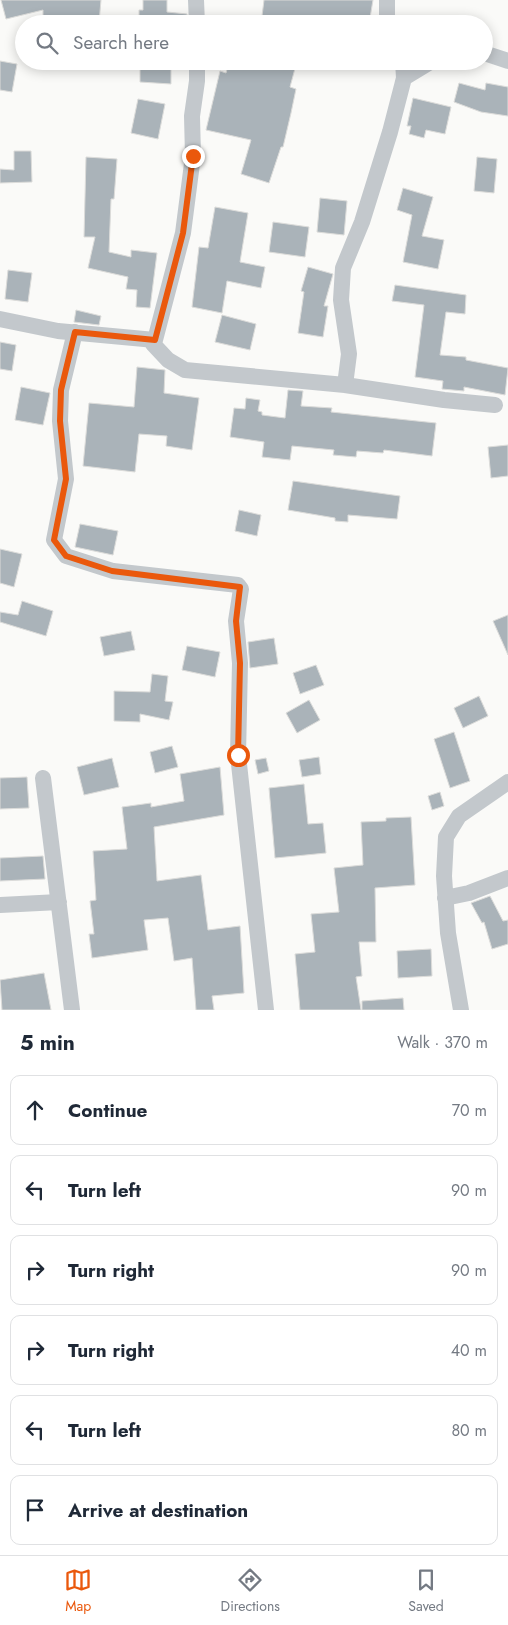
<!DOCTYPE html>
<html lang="en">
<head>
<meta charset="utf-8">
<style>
  :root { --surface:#fff; --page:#f6f6f7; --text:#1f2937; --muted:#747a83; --line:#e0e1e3; --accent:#ea580c }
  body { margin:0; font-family:Jost,sans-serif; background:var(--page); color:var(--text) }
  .stop { position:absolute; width:15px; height:15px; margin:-11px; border:4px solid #ea580c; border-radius:50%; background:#fff }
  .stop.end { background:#ea580c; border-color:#fff; box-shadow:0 1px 5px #0008 }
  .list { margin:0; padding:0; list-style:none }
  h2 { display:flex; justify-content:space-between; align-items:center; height:65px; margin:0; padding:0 20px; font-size:21px }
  h2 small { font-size:16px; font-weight:400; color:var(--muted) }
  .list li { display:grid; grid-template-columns:32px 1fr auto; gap:15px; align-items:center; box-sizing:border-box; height:70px; margin:0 10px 10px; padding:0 10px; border:1px solid var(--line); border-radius:10px }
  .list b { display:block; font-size:19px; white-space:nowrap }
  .list em { font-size:16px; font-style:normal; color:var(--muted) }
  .icon { flex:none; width:28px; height:28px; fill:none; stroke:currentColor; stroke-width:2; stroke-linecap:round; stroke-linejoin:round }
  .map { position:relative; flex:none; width:508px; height:1010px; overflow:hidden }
  .search { position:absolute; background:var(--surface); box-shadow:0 2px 12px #0003; left:15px; right:15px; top:15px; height:55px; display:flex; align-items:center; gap:12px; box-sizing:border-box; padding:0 18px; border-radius:28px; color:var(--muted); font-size:19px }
  .sheet { height:545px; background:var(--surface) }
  nav { display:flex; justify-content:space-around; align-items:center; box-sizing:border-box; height:70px; border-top:1px solid var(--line); background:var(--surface); font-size:14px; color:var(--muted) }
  nav a { display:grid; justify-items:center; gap:2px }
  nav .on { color:var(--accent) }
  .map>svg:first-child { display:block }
  .building { fill:#aab3b9; stroke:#dcdcda }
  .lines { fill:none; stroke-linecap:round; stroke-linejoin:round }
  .minor { stroke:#c3c8cc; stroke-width:16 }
  .route { stroke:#ea580c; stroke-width:6 }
</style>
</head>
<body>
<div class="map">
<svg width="508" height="1010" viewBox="0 0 508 1010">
  <rect width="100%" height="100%" fill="#fafaf8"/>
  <!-- building -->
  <path class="building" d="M 1,0 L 101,0 L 99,23 L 43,21 L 43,10 L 6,19 Z
    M 143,0 L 167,0 L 167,12 L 187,14 L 187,24 L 139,24 L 139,10 L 143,10 Z
    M 264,0 L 373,0 L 369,24 L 261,24 Z
    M 0,61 L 17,64 L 12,92 L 0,90 Z
    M 140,61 L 171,61 L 171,84 L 140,82 Z
    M 229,61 L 297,61 L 290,87 L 296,89 L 291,113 L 283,147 L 281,147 L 269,183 L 241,174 L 251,140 L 206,130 L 220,71 L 226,73 Z
    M 459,83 L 485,90 L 486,83 L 508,87 L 508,116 L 481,112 L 454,102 Z
    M 413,98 L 451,107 L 445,134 L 426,130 L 424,138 L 409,134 L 411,126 L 407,126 Z
    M 138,99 L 165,104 L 158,139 L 131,133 Z
    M 14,151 L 31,151 L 32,182 L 0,183 L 0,169 L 14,170 Z
    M 86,157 L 117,159 L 114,199 L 111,199 L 109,252 L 131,257 L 131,250 L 157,253 L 150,308 L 136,307 L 137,290 L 126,289 L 128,277 L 88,268 L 95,237 L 84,237 Z
    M 477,157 L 497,159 L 494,193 L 474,191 Z
    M 403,188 L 433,197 L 422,236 L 444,240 L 438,269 L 403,262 L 412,215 L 397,210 Z
    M 320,198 L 347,201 L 344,235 L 317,232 Z
    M 215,207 L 248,213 L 240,262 L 265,267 L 261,288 L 227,281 L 222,313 L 192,307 L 199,247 L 208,248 Z
    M 273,222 L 309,227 L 305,257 L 269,252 Z
    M 308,267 L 333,274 L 324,306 L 328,306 L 323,337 L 298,333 L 304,292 L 301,291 Z
    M 8,270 L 32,273 L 28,302 L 5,299 Z
    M 395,285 L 466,295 L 465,314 L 446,312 L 440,355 L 466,357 L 466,360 L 508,368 L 505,395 L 464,387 L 464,391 L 442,389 L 443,381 L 415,377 L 424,305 L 392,301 Z
    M 76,310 L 101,316 L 99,325 L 74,322 Z
    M 222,315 L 256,324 L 250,350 L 215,342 Z
    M 0,342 L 16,345 L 12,371 L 0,369 Z
    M 137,367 L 165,370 L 164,393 L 199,398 L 192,450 L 166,446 L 167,436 L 139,434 L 135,472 L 83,466 L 89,403 L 134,407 Z
    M 21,387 L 50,393 L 43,425 L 15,420 Z
    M 288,390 L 303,391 L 301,406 L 332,408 L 331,412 L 436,423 L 432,456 L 384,450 L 383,453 L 357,451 L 356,457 L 333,455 L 334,450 L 292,446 L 290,460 L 262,457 L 264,442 L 230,437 L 234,408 L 245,409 L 246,398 L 260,400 L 258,411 L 262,412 L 262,415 L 285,418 Z
    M 508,445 L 508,476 L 491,478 L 488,447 Z
    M 293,481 L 400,496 L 397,519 L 348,515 L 348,522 L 335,521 L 335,518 L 288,510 Z
    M 239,510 L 261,515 L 257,536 L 235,531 Z
    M 80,524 L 118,531 L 113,555 L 75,547 Z
    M 0,549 L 22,554 L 14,587 L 0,583 Z
    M 22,601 L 53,611 L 46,636 L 0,622 L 0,612 L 18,615 Z
    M 508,615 L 508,655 L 493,621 Z
    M 131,631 L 135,650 L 104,656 L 100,637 Z
    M 274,638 L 278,664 L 250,668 L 248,642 Z
    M 187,646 L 220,652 L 215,677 L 182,670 Z
    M 316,665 L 324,685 L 300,694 L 293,673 Z
    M 152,674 L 168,676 L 165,701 L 173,702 L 169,720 L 140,714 L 140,722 L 114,721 L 114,691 L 150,692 Z
    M 479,696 L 488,716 L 463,728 L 454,708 Z
    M 309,700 L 320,720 L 297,733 L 286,713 Z
    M 454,732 L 470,781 L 450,788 L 434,739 Z
    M 172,746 L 178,767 L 155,773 L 150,752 Z
    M 319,757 L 321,774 L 302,777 L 299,760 Z
    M 112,758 L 119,787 L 84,795 L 77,767 Z
    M 266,758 L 269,771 L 258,774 L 255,760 Z
    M 220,767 L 224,815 L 154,827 L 157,881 L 201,875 L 208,930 L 240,926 L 244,993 L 212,996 L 214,1010 L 196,1010 L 192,958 L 174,961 L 168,918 L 144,920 L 148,950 L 92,958 L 89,934 L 94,934 L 90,901 L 96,900 L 93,851 L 127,849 L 122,807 L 151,803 L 151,807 L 184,801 L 180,774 Z
    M 27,777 L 29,808 L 0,809 L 0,778 Z
    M 304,784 L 308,824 L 323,823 L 326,853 L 275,858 L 269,788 Z
    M 440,792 L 444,806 L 432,810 L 428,796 Z
    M 411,817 L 415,885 L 375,888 L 376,942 L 359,942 L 362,976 L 356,977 L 361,1010 L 300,1010 L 295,954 L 315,952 L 311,914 L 339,912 L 334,868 L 363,865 L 361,822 L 386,821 L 386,818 Z
    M 43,856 L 45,879 L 0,881 L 0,858 Z
    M 490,896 L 503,921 L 508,920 L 508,944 L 492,949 L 484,922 L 482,923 L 471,903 Z
    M 431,949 L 432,976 L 398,978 L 397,951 Z
    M 44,973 L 51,1010 L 2,1010 L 0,980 Z
    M 403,998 L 404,1010 L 362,1010 L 362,1001 Z"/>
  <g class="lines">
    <!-- minor -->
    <path class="minor" d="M 196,0 L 197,24
      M 387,0 L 387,24
      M 484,53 L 508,61
      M 404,78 L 432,61
      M 0,319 L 58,331 L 155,340 L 153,344 L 168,360 L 185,370 L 345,385 L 444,400 L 495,405
      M 75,332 L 61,390 L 60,421 L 66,479 L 54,540 L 66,556 L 113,571 L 238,585 L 241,589 L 236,621 L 240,663 L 238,755 L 266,1010
      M 155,340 L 183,233 L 193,156 L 192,116 L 197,81 L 197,61
      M 345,385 L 349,354 L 341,300 L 343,268 L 362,222 L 390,132 L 404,78 L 403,61
      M 43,778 L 72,1010
      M 445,898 L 469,893 L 508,878
      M 0,905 L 59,902
      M 461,1010 L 448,933 L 444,876 L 446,837 L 459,816 L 508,782"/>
  </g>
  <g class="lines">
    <!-- route -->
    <path class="route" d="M 193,156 L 183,233 L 155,340 L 75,332 L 61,390 L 60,421 L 66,479 L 54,540 L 66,556 L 112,571 L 240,587 L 236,621 L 240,663 L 238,755"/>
  </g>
</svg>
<div class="stop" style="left:238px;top:755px"></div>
<div class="stop end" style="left:193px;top:156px"></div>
<div class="search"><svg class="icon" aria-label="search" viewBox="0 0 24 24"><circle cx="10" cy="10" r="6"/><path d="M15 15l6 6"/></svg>Search here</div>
</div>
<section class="sheet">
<h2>5 min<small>Walk · 370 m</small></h2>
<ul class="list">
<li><svg class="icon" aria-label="ahead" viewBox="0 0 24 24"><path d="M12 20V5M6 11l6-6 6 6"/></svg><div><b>Continue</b></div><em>70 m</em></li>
<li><svg class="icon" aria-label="left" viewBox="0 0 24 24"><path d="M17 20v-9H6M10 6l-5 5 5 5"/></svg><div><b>Turn left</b></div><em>90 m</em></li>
<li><svg class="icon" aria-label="right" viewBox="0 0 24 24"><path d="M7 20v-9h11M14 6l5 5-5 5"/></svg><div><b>Turn right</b></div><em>90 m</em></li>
<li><svg class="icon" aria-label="right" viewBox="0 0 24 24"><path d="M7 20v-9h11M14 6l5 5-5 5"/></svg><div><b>Turn right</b></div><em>40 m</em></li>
<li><svg class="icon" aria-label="left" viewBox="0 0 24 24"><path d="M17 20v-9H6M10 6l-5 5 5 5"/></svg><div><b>Turn left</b></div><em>80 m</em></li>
<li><svg class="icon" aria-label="arrive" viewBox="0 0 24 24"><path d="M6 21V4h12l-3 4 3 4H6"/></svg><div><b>Arrive at destination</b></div></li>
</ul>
</section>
<nav>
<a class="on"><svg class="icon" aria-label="map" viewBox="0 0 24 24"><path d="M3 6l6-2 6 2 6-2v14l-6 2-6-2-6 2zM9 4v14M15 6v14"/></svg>Map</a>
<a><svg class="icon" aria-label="directions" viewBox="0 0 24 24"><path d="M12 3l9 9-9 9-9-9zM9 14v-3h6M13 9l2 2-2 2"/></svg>Directions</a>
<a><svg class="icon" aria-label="saved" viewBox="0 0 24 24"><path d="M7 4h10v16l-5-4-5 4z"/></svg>Saved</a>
</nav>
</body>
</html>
